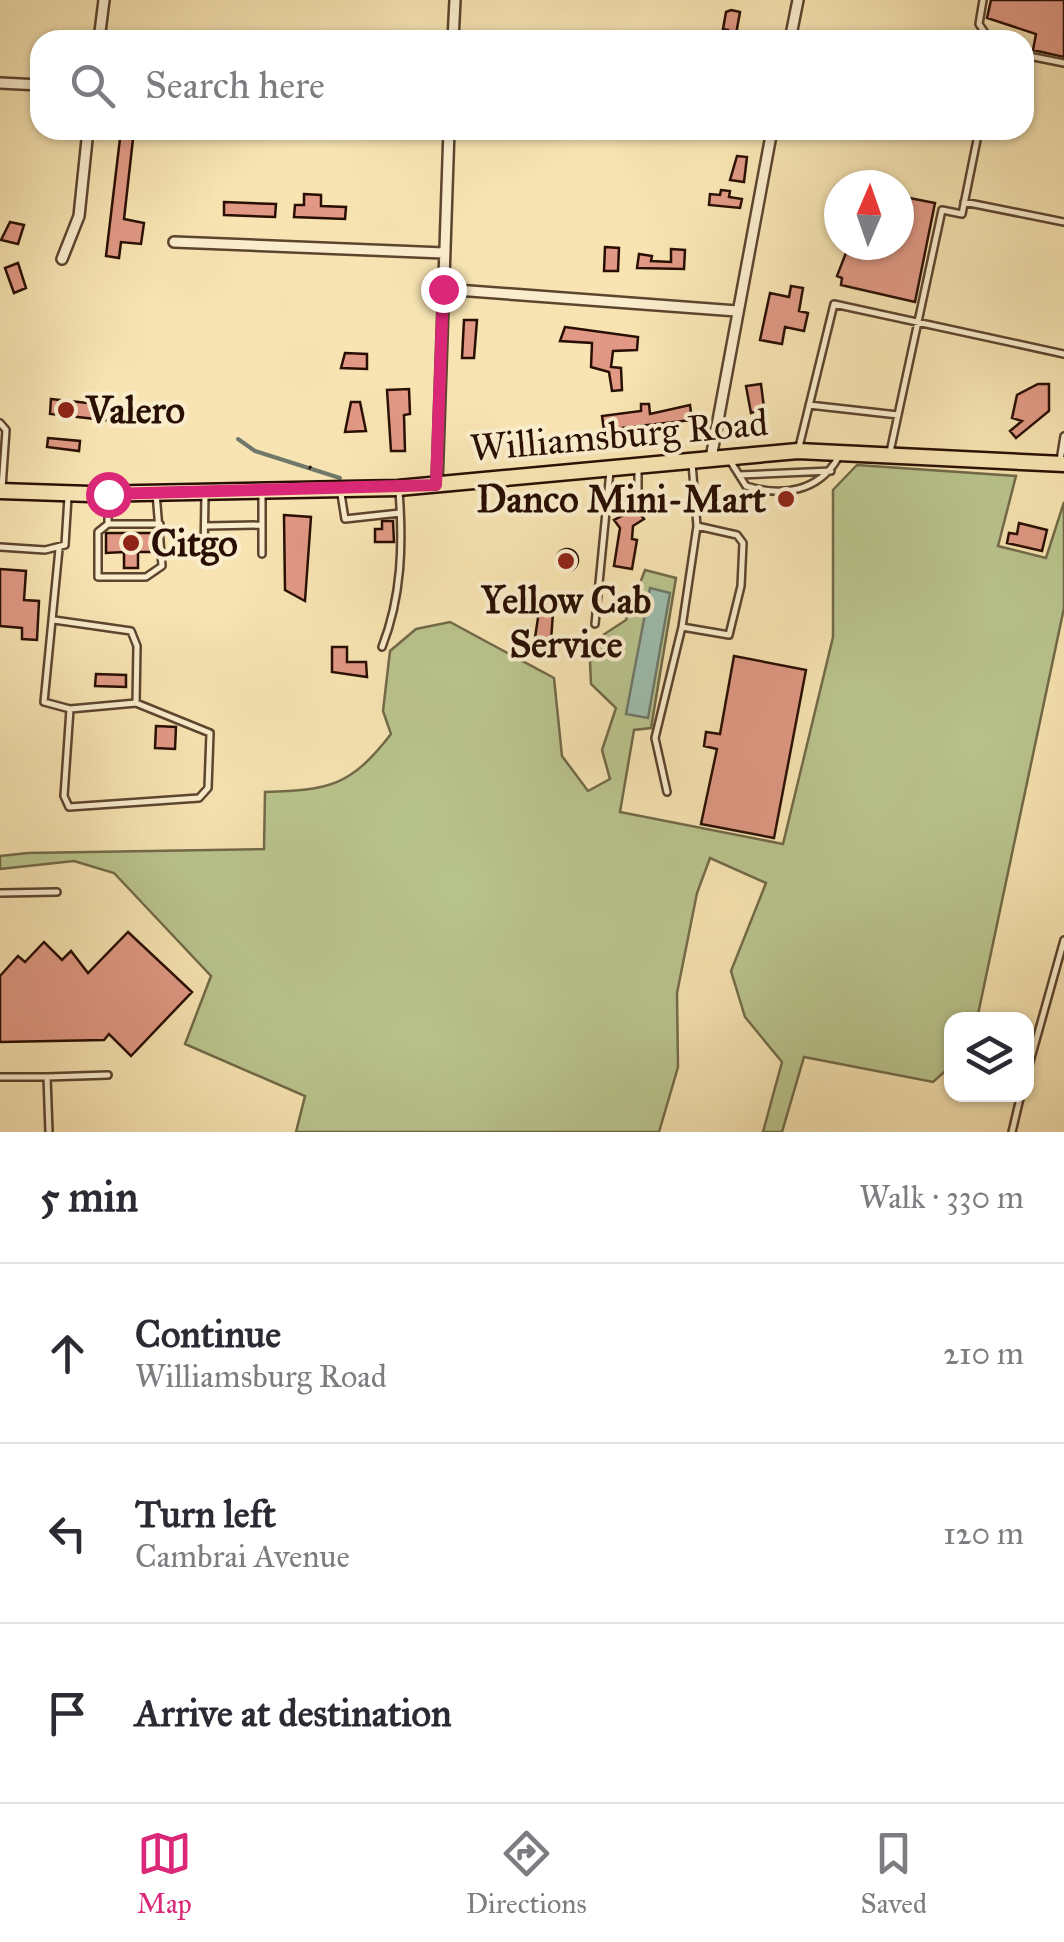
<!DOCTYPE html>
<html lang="en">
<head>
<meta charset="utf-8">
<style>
  :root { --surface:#fff; --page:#f7f7f7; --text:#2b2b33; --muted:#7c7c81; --line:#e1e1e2; --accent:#db2777 }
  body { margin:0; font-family:"IM FELL Great Primer",serif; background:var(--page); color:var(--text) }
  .controls { position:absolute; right:30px; bottom:30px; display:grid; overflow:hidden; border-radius:20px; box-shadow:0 2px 8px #0004 }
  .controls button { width:90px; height:90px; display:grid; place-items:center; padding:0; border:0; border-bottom:2px solid var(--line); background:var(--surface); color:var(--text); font:50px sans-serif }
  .compass { position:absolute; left:824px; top:170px; width:90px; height:90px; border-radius:50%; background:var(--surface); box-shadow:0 2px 8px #0004; rotate:2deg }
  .stop { position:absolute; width:30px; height:30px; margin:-22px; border:8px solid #db2777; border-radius:50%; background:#fff }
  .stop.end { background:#db2777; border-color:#fff; box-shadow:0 2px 10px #0008 }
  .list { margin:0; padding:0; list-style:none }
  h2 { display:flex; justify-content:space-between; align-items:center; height:130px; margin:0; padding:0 40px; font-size:42px }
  h2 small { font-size:32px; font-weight:400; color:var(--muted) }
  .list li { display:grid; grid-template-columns:65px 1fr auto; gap:30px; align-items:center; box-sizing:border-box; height:180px; padding:0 40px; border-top:2px solid var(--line) }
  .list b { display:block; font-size:38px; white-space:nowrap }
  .list p { margin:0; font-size:32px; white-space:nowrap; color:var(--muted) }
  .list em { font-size:32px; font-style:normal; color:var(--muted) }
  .icon { flex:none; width:55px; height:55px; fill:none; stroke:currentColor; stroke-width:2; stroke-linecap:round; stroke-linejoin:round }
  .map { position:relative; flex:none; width:1064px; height:1132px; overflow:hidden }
  .search { position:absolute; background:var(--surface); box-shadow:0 2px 8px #0004; left:30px; right:30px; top:30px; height:110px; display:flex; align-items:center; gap:25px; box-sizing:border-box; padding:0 35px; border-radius:30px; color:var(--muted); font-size:38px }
  .sheet { height:670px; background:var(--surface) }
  nav { display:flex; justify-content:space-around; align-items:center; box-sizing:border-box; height:140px; border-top:2px solid var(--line); background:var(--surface); font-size:28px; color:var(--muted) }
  nav a { display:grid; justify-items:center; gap:5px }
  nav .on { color:var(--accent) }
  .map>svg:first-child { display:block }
  .green { fill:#bac58e; stroke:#726a48; stroke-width:2.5 }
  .water { fill:#9dbeaf; stroke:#6f786a; stroke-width:2.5 }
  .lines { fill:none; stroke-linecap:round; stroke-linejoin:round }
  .stream { stroke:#6f786a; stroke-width:4 }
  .building { fill:#e19985; stroke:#290f03; stroke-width:2.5 }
  .lane-casing { stroke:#5c442f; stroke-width:10 }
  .street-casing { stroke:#5c442f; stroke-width:14 }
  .primary-casing { stroke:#290f03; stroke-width:19 }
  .path { stroke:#290f03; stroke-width:2.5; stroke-dasharray:8 5; stroke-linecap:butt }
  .lane { stroke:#faedcd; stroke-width:5 }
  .street { stroke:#faedcd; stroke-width:9 }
  .primary { stroke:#f7e4b2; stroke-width:14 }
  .route { stroke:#db2777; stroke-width:12 }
  .poi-dot { fill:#8f2418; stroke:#faedcd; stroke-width:4 }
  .labels { text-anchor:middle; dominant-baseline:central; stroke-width:8; stroke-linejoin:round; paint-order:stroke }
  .poi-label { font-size:38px; font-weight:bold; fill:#290f03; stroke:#faedcd; text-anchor:start }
  .street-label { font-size:38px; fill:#290f03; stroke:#faedcd }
</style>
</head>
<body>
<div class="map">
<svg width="1064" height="1132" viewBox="0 0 1064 1132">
  <rect width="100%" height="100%" fill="#f7e4b2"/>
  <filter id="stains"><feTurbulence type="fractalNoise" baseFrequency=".002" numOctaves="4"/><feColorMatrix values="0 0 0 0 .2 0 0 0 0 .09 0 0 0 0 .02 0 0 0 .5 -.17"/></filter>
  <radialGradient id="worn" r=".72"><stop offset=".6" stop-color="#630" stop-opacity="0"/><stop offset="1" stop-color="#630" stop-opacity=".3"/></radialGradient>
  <!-- green -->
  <path class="green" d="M 857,465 L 1016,476 L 998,546 L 1046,558 L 1064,502 L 1064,608 L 977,1019 L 952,1019 L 951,1066 L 933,1082 L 804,1057 L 782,1132 L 763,1132 L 782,1062 L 745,1017 L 731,971 L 766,883 L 710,858 L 697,893 L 677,993 L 678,1067 L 659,1132 L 296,1132 L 305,1096 L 185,1044 L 211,976 L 114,873 L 74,861 L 0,869 L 0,856 L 28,853 L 264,849 L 265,792 C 329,790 350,787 391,734 L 383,711 L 390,651 L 416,629 L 450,622 L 554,678 L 562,756 L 588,791 L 610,779 L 602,750 L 616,708 L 591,684 L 590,662 L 603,635 L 626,620 L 645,570 L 676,578 L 651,728 L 634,730 L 620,812 L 783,844 L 833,637 L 833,490 Z"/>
  <!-- water -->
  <path class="water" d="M 650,588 L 670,593 L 648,718 L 626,714 Z"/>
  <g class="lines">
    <!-- stream -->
    <path class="stream" d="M 238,439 L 255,451 L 340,478"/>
  </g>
  <!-- building -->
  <path class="building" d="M 991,0 L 1064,0 L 1064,57 L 1033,50 L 1036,34 L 987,18 Z
    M 731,10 L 740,12 L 735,40 L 726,40 L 728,30 L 723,29 L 726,12 Z
    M 121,130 L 134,130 L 124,219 L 144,223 L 141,244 L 121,242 L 119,258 L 106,256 Z
    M 737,156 L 747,157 L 744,182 L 730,180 Z
    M 721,190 L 730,191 L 729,197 L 742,199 L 740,208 L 709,205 L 710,194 L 720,195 Z
    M 304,194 L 321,195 L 321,206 L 346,207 L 345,219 L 294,217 L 295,205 L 304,205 Z
    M 899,196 L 935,203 L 915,302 L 841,285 L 842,278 L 837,276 L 849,245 L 899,245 Z
    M 224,202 L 276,204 L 275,217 L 224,215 Z
    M 10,222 L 24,225 L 18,244 L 1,240 Z
    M 605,247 L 619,248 L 618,271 L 604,271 Z
    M 671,249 L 685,250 L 684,269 L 637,268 L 639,254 L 652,256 L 651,261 L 671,262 Z
    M 18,263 L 26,288 L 14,293 L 5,268 Z
    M 791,286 L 803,288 L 799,311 L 808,313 L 804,331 L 785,327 L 782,344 L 760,340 L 770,293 L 789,297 Z
    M 464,320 L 477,320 L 474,358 L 462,358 Z
    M 565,327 L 638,337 L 637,350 L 613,351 L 611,367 L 621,368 L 622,390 L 612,391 L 609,372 L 591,367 L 592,343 L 560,341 Z
    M 345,353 L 367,354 L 367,369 L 341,368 Z
    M 761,384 L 764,408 L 751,413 L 746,386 Z
    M 1038,384 L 1049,384 L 1049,411 L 1016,438 L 1010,431 L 1022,421 L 1012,418 L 1017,395 Z
    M 409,389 L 410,414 L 404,415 L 405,451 L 391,451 L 387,390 Z
    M 51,399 L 116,406 L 114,421 L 50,414 Z
    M 351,402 L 360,402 L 366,431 L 345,432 Z
    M 641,404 L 649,404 L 650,414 L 690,405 L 692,420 L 604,430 L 602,416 L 641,411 Z
    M 48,438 L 80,441 L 79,451 L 47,447 Z
    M 636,509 L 644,519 L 633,526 L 632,539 L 637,540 L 632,569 L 614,566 L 620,528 L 614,520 Z
    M 284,515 L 311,517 L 305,601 L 285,590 Z
    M 382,521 L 393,521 L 394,542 L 375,542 L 375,529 L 382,529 Z
    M 1019,523 L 1047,530 L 1042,551 L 1007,543 L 1009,533 L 1017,534 Z
    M 106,533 L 153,533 L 155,552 L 138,552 L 138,568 L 124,568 L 124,552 L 106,553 Z
    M556 560a11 11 0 1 1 22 0a11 11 0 1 1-22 0Z
    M 0,569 L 26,571 L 24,600 L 39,601 L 37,640 L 22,639 L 22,628 L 0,626 Z
    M 539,611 L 553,613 L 551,640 L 535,638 Z
    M 332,647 L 347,647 L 347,662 L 366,662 L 367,677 L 332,672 Z
    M 734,656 L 806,670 L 774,838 L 701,824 L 717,749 L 704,746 L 706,732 L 720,734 Z
    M 96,674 L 126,675 L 126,687 L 95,686 Z
    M 156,726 L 176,727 L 175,749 L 155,748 Z
    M 128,932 L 192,992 L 131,1056 L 109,1034 L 104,1040 L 0,1042 L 0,976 L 18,956 L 25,962 L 44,942 L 62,960 L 71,951 L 88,973 Z"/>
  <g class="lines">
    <!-- lane casing -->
    <g class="lane-casing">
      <path id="lane" d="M 983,0 L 979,24 L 990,40
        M 1024,55 L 1064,63
        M 964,202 L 1064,222
        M 809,405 L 898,415
        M 0,423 L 6,430 L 2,488
        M 798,451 L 834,304 L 1064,354
        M 890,452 L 942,210 L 962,214 L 979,130
        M 729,459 L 746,486 C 782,497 818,492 838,458
        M 1060,461 L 1064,436
        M 739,475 L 831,471
        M 341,494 L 345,519 L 400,513
        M 108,497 L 108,524 L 98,532 L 98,577 L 146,577 L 162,566 L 156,493
        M 606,508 L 638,502 L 638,468
        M 108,524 L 160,524
        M 206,526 L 262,525
        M 0,547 L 45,550 L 65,545 L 68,497
        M 204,554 L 205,495
        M 262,554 L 262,494
        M 54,620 L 131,631 L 137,646 L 136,703 L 210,733 L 208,788 L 199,798 L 69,807 L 64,796 L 70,709 L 44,702 L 59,549
        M 595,624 L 610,471
        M 682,627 L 729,635 L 741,586 L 743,543 L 737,535 L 697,526
        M 382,647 C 402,596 403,544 399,491
        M 70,709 L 136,703
        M 667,792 L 655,738 L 682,627 L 697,526 L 692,463
        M 0,893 L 57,892
        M 1026,1076 L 1064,940
        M 0,1077 L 47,1077 L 49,1132
        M 47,1077 L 108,1075
        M 1012,1132 L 1021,1094"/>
    </g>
    <!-- street casing -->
    <g class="street-casing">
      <path id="street" d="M 99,40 L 104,0
        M 453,40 L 455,0
        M 790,40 L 798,0
        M 0,83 L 40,85
        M 748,130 L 772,133
        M 174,242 L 444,253
        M 62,259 L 79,216 L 88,130
        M 443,289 L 737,311
        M 711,458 L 772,130
        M 437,485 L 449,130"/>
    </g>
    <!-- primary casing -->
    <g class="primary-casing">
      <path id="primary" d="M 0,491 L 90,494 L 398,488 L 798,451 L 1064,464"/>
    </g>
    <!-- path -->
    <path class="path" d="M 309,469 L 311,466"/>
    <!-- lane -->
    <use href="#lane" class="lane"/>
    <!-- street -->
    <use href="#street" class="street"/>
    <!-- primary -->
    <use href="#primary" class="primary"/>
  </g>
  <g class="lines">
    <!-- route -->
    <path class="route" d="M 108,494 L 436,485 L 443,289"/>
  </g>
  <!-- markers -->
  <g class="poi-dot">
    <circle cx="66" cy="410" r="10"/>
    <circle cx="786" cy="499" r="10"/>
    <circle cx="131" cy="543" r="10"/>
    <circle cx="566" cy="561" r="10"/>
  </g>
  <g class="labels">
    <!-- poi labels -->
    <g class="poi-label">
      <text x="86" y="410">Valero</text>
      <text x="766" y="499" text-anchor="end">Danco Mini-Mart</text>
      <text x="151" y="543">Citgo</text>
      <text x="566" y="600" text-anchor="middle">Yellow Cab<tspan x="566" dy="44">Service</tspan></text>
    </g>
    <!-- street labels -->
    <g class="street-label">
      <text transform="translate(619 435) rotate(-5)">Williamsburg Road</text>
    </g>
  </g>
  <rect width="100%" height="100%" filter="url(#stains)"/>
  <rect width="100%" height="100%" fill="url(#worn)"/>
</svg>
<div class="controls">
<button><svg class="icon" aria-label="layers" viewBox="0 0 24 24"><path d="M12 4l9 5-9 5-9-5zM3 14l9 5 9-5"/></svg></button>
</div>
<svg class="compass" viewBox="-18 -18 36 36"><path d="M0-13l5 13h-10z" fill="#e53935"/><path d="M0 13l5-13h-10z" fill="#7c7c81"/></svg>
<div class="stop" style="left:108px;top:494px"></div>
<div class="stop end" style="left:443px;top:289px"></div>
<div class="search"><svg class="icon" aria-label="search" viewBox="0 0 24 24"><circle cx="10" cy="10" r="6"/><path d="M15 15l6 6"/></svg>Search here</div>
</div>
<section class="sheet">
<h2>5 min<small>Walk · 330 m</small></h2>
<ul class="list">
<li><svg class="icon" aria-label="ahead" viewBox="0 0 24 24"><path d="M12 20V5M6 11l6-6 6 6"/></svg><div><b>Continue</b><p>Williamsburg Road</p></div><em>210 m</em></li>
<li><svg class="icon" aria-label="left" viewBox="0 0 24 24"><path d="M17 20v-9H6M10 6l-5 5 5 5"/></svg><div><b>Turn left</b><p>Cambrai Avenue</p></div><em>120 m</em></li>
<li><svg class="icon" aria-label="arrive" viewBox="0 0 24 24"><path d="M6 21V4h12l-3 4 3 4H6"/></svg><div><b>Arrive at destination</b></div></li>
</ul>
</section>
<nav>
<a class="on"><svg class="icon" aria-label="map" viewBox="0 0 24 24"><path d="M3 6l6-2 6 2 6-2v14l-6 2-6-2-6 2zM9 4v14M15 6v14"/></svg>Map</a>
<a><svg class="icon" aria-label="directions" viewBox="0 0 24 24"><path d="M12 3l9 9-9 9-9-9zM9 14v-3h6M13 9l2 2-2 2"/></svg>Directions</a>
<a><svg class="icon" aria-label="saved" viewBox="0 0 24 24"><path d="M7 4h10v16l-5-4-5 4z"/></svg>Saved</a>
</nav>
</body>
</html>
